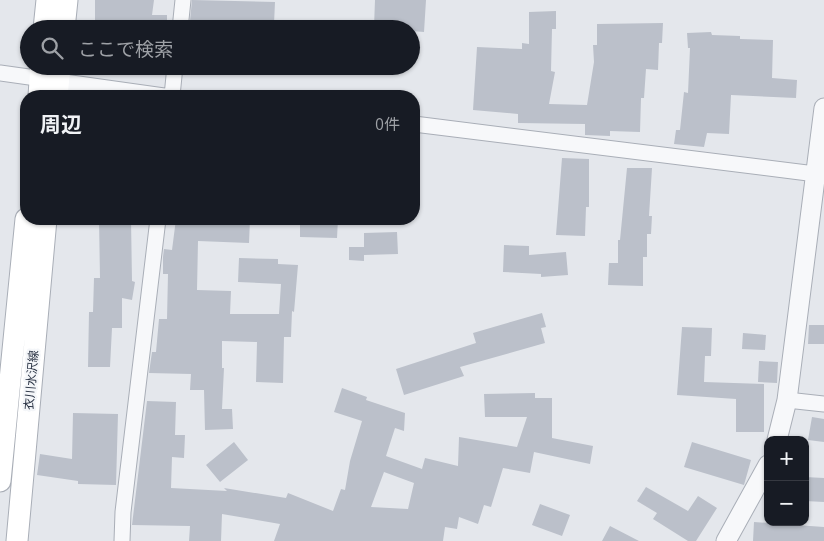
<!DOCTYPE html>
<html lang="ja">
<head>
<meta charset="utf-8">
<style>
  :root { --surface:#171b24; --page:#242831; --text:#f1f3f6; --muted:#9ea1a6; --line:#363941 }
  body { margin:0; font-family:Ubuntu,"Noto Sans JP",sans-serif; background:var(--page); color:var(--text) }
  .controls { position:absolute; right:15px; bottom:15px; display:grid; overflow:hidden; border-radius:10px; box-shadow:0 1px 4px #0004 }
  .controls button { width:45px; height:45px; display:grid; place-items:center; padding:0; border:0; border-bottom:1px solid var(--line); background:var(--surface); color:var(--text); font:25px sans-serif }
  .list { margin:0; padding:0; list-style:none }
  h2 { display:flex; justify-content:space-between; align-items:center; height:65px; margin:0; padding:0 20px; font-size:21px }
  h2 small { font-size:16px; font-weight:400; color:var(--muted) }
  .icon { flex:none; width:28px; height:28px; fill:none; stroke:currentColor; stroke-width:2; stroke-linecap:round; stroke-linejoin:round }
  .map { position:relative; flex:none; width:824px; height:541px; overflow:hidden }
  .search { position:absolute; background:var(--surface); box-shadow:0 1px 4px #0004; left:20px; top:20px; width:400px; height:55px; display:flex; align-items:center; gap:12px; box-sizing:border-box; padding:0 18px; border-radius:28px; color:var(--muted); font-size:19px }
  .panel { position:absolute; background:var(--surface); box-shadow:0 1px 4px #0004; left:20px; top:90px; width:400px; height:135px; border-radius:20px }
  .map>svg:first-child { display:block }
  .building { fill:#bbc0ca; fill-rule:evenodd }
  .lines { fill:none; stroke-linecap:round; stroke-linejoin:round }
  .minor-casing { stroke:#a9aeb7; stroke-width:17 }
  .tertiary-casing { stroke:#a9aeb7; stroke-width:21 }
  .secondary-casing { stroke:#a9aeb7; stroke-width:23 }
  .minor { stroke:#f7f8fa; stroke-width:15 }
  .tertiary { stroke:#f7f8fa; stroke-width:19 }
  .secondary { stroke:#fff; stroke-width:21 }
  .labels { text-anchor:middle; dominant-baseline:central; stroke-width:4.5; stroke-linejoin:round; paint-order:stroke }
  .street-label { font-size:12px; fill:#2b3445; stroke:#f4f6f9 }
</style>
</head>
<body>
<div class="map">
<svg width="824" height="541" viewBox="0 0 824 541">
  <rect width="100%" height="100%" fill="#e4e7ec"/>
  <!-- building -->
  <path class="building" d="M 95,0 L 154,0 L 152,15 L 167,15 L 167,29 L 95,29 Z
    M 192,0 L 275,2 L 274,24 L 225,22 L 225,29 L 195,29 L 195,21 L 190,21 Z
    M 375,0 L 426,0 L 424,32 L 411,31 L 411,29 L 374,27 Z
    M 556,11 L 556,29 L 552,29 L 551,71 L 555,72 L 549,104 L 587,105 L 594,62 L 593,45 L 597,45 L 597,24 L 663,23 L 662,43 L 659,43 L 658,70 L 646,69 L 644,98 L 641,98 L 640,132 L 610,131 L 610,136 L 585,135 L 585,124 L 518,123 L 518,114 L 473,110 L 477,47 L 522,49 L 522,43 L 529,44 L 529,12 Z
    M 711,32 L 712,35 L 740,36 L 740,39 L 773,40 L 772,78 L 797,80 L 796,98 L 731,95 L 729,134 L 707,133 L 704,147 L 674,144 L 676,130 L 680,130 L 684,92 L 688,93 L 690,48 L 688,48 L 687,33 Z
    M 562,158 L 589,159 L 589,207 L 586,207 L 585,236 L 556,235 Z
    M 627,168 L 652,168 L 649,216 L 652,216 L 651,234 L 647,234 L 647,257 L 643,257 L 643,286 L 608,285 L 609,263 L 618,263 L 618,240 L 620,240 Z
    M 99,219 L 131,219 L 132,281 L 135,282 L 132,300 L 122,298 L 122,328 L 112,328 L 110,367 L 88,367 L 89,312 L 93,312 L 94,278 L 100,278 Z
    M 176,219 L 198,219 L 197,222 L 230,224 L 230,219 L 250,219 L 249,243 L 198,241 L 197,290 L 231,291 L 230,314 L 279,314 L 281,284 L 238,282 L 239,258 L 278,259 L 278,264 L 298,265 L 294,312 L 292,311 L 291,337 L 284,337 L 283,383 L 256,382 L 257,342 L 222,341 L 222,368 L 224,368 L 222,409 L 232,409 L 233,429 L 205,430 L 204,390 L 190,390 L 191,374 L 149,373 L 152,352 L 156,352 L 159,319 L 167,319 L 168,274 L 163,274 L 163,257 L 164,249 L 172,250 Z
    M 300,219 L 338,219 L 337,238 L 300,237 Z
    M 397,232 L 398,254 L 364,255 L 364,253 L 364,261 L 349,260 L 349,247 L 364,247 L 364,233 Z
    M 504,245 L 529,246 L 529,255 L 566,252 L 568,275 L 541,277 L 541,274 L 503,272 Z
    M 542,313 L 546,327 L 541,328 L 545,343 L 460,367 L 464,376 L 404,395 L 396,369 L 476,343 L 473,333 Z
    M 809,325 L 824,325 L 824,344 L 808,344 Z
    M 682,327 L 712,328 L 711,356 L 705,356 L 704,382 L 764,384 L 764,432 L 736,432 L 736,399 L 677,395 Z
    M 743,333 L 766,335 L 765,350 L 742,349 Z
    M 759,361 L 778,362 L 777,383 L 758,382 Z
    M 342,388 L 367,397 L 366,400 L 405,413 L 404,431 L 395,428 L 386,456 L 422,469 L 425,458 L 458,466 L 459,437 L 517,447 L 527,417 L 485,417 L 484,394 L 535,393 L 535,398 L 552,398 L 552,438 L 593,446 L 590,464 L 534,452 L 530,473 L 503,468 L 491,507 L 484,505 L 478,524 L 459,517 L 457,529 L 445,527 L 443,541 L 274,541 L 280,524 L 222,514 L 221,541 L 189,541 L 190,526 L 132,525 L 147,401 L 176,402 L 175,435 L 185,435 L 184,458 L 172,457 L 171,488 L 227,491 L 224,488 L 286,498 L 288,493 L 333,511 L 341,489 L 345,490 L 350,461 L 362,421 L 334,412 ZM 384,472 L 414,483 L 408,509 L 371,507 Z
    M 73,413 L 118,414 L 116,485 L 78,484 L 78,481 L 37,475 L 40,454 L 72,459 Z
    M 812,417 L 824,419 L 824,442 L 808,440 Z
    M 234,442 L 248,460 L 220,482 L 206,465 Z
    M 692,442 L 751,460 L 744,485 L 684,467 Z
    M 805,477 L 824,478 L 824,502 L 805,501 Z
    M 646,487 L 688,511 L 698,496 L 717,508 L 696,541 L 688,541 L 653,519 L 657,513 L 637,501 Z
    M 540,504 L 570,515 L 562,536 L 532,525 Z
    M 754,522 L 824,527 L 824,541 L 753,541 Z
    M 610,526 L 639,541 L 602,541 Z"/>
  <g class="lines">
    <!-- minor casing -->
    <g class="minor-casing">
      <path id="minor" d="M 180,29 L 183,0
        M 0,73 L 164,96
        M 172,96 L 175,66
        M 414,124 L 824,175
        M 787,400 L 824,404
        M 122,541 L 123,512 L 158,219"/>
    </g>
    <!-- tertiary casing -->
    <g class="tertiary-casing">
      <path id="tertiary" d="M 777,440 L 787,400 L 824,108
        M 726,541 L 768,465"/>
    </g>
    <!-- secondary casing -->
    <g class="secondary-casing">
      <path id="secondary" d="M 44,29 L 47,0
        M 64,29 L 67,0
        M 39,96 L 41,66
        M 57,96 L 60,66
        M 0,481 L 26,219
        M 17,541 L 46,219"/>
    </g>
    <!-- minor -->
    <use href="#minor" class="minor"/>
    <!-- tertiary -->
    <use href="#tertiary" class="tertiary"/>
    <!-- secondary -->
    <use href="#secondary" class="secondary"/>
  </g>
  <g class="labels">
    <!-- street labels -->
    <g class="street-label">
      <text transform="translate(31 380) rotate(-85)">衣川水沢線</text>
    </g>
  </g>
</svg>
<div class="controls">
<button>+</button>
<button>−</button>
</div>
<div class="search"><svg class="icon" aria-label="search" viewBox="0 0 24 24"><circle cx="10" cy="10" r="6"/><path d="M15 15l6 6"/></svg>ここで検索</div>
<section class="panel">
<h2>周辺<small>0件</small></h2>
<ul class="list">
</ul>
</section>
</div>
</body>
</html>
